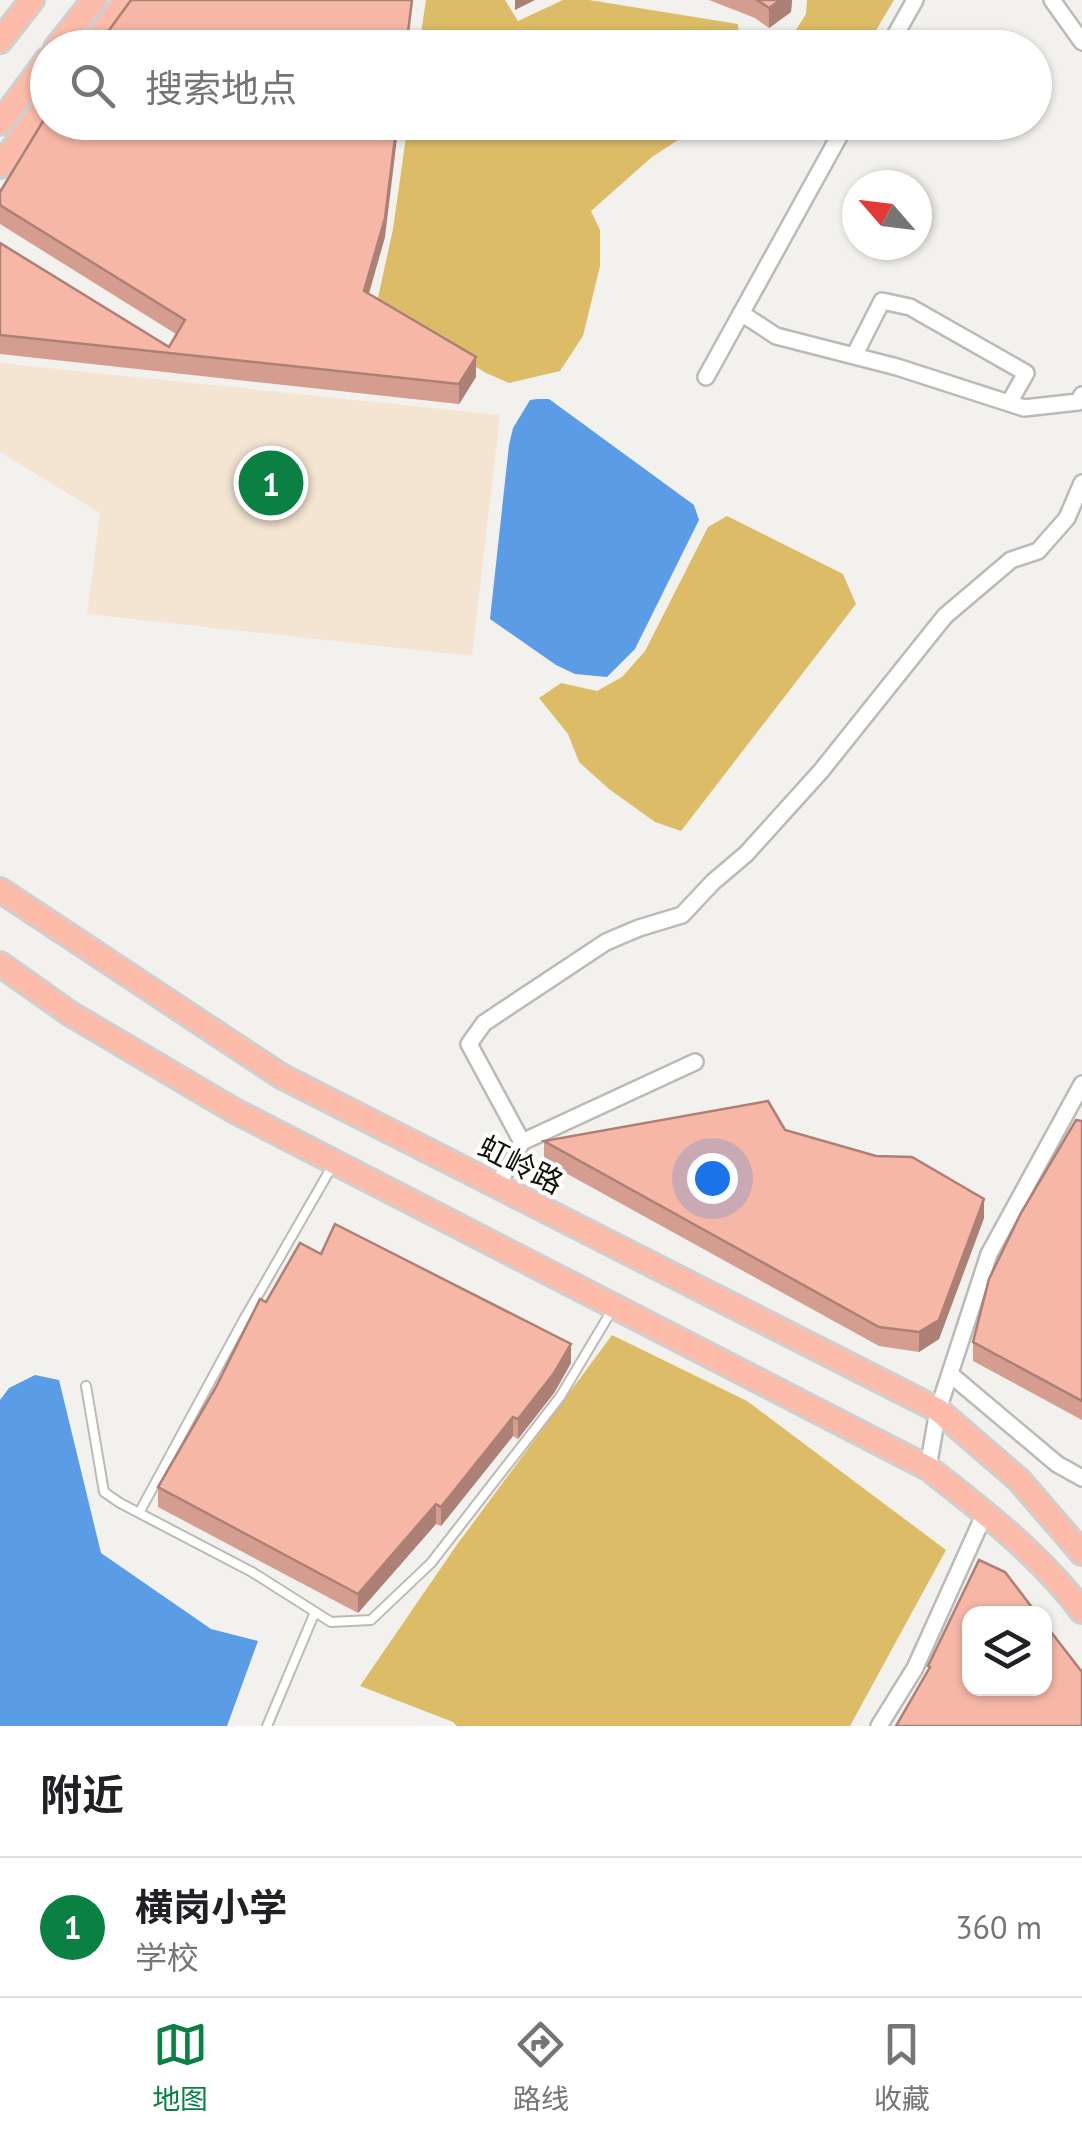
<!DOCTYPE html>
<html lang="zh">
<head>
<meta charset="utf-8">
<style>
  :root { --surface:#fff; --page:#f2f2f2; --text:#202124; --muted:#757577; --line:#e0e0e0; --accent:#0b8043 }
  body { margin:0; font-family:"PT Sans","Noto Sans SC",sans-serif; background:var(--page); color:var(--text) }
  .controls { position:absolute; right:30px; bottom:30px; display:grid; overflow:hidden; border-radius:20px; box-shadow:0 2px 8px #0004 }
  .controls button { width:90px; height:90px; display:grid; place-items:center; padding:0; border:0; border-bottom:2px solid var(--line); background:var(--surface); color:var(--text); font:50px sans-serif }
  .compass { position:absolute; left:842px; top:170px; width:90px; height:90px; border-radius:50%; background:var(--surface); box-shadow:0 2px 8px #0004; rotate:298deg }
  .you { position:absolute; left:712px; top:1178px; width:35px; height:35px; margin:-25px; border:8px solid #fff; border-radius:50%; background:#1a73e8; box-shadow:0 0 0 15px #1a73e833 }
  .badge { display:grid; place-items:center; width:65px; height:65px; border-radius:50%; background:var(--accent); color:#fff; font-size:32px; font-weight:700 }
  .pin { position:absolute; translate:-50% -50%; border:5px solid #fff; box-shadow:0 2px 10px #0006 }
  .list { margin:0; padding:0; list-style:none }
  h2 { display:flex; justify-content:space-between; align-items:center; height:130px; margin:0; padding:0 40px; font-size:42px }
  h2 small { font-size:32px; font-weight:400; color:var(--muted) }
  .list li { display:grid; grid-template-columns:65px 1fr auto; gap:30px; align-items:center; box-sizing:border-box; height:140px; padding:0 40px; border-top:2px solid var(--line) }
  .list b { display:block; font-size:38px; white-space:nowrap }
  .list p { margin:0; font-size:32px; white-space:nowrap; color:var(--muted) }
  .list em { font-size:32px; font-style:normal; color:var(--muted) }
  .icon { flex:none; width:55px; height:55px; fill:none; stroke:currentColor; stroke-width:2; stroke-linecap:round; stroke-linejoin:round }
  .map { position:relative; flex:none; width:1082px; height:1726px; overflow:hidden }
  .search { position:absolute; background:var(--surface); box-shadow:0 2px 8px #0004; left:30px; right:30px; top:30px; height:110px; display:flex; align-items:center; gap:25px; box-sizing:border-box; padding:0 35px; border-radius:55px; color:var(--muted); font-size:38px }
  .sheet { height:270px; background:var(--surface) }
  nav { display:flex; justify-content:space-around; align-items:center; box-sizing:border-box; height:140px; border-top:2px solid var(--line); background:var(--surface); font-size:28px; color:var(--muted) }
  nav a { display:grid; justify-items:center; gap:5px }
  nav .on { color:var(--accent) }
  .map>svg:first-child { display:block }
  .education { fill:#f4e5d2 }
  .green { fill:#ddbc68 }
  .water { fill:#5a9ce5 }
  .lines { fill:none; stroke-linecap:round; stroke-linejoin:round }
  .lane-casing { stroke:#bbbab6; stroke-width:12 }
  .street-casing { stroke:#bbbab6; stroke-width:20 }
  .primary-casing { stroke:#cfcfcf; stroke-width:28 }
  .lane { stroke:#fff; stroke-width:8 }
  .street { stroke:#fff; stroke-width:15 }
  .primary { stroke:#fcbca9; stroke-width:22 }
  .wall { fill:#d49d90 }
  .shaded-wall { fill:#ac8075 }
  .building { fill:#f6b7a7; stroke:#ac8075; stroke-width:2.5 }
  .labels { text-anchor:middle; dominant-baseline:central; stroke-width:8; stroke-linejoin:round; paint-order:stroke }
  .street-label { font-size:30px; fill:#11110f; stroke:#fffffe }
</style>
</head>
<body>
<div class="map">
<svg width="1082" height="1726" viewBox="0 0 1082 1726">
  <rect width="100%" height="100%" fill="#f3f1ed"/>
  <!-- education -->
  <path class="education" d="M 0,363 L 500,415 L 472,656 L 87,614 L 100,513 L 0,452 Z"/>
  <!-- green -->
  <path class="green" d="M 426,0 L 505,0 L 518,21 L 563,0 L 589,0 L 738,24 L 739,37 L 731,48 L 419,47 Z
    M 807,0 L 894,0 L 866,47 L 847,47 L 819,33 L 796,30 L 806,14 Z
    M 408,123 L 704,123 L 652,157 L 591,211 L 600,230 L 600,266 L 583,336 L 560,371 L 509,383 L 486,373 L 376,307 L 393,229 Z
    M 727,516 L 843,574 L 856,604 L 681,831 L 655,822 L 609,789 L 579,762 L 568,734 L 539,698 L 561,683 L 597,691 L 622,677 L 645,651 L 708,527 Z
    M 612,1335 L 747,1401 L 946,1550 L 850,1726 L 457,1726 L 453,1722 L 360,1686 L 456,1546 Z"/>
  <!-- water -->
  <path class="water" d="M 537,399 L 549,399 L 694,505 L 699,520 L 635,649 L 607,677 L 575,674 L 556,665 L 490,619 L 509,445 L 513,428 L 530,400 Z
    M 35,1375 L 59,1380 L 101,1553 L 211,1629 L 258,1641 L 227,1726 L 0,1726 L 0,1400 L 9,1388 Z"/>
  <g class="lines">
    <!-- lane casing -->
    <g class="lane-casing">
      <path id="lane" d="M 86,1386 L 104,1492 L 120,1503 L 252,1572 L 331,1622 L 371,1620 L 431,1563 L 560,1397 L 612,1310
        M 139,1513 L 243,1321 L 334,1163
        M 267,1726 L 315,1612"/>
    </g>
    <!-- street casing -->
    <g class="street-casing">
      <path id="street" d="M 1052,0 L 1082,42
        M 888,48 L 915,0
        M 741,313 L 776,336 L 897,367 L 1024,408 L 1078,402 L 1082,395
        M 854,356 L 882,301 L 910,307 L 1026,373 L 1009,403
        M 706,377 L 847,122
        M 522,1142 L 469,1044 L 484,1023 L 606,942 L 639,928 L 682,915 L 713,882 L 746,854 L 821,771 L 945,616 L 1011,560 L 1038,551 L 1067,518 L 1082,483
        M 497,1186 L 522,1142 L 695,1062
        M 950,1374 L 1057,1464 L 1082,1478
        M 928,1468 L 938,1410 L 989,1254 L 1082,1084
        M 879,1726 L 915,1668 L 985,1513"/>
    </g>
    <!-- primary casing -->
    <g class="primary-casing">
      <path id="primary" d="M 0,41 L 32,0
        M 56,48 L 94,0
        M 90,48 L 127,0
        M 0,123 L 48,59
        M 0,166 L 48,102
        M 0,890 L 281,1076 L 938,1410 L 1019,1480 L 1082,1553
        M 0,964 L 69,1013 L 233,1110 L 928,1468 C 983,1511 1040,1555 1082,1611"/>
    </g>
    <!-- lane -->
    <use href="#lane" class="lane"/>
    <!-- street -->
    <use href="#street" class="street"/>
    <!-- primary -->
    <use href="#primary" class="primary"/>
  </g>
  <!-- wall -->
  <path class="wall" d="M 709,0 L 792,0 L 791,12 L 769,28 L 755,18 Z
    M 0,192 L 385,237 L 368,294 L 476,377 L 459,404 L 0,354 L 0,243 L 169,347 L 176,334 L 0,224 Z
    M 1082,1121 L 1082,1420 L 973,1361 L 973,1342 Z
    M 785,1130 L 984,1218 L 939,1339 L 919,1352 L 879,1346 L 544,1161 L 544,1141 Z
    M 321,1254 L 571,1363 L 554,1393 L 518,1439 L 513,1436 L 441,1526 L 436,1524 L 358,1613 L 158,1507 L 158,1487 L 266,1302 Z"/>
  <!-- shaded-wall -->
  <path class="shaded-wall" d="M 515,0 L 535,0 L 515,10 Z
    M 780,0 L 792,0 L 791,12 L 769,28 L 769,8 Z
    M 397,122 L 399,122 L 385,237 L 364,311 L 364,291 Z
    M 476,357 L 476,377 L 459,404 L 459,384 Z
    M 984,1199 L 984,1218 L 939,1339 L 919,1352 L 919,1332 Z
    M 571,1344 L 571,1363 L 554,1393 L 518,1439 L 518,1419 Z
    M 513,1417 L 513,1436 L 441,1526 L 441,1507 Z
    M 436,1504 L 436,1524 L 358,1613 L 358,1594 Z"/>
  <!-- building -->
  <path class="building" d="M 131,0 L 412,0 L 406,48 L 96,48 Z
    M 757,0 L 780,0 L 769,8 Z
    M 48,113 L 48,122 L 397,122 L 385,218 L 364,291 L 476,357 L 459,384 L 0,335 L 0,243 L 169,347 L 185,320 L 0,205 L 0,192 Z
    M 768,1101 L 785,1130 L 876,1156 L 912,1157 L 984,1199 L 939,1320 L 919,1332 L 879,1327 L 544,1141 Z
    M 1076,1120 L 1082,1121 L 1082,1401 L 973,1342 L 989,1279 L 1021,1213 Z
    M 335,1224 L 571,1344 L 554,1373 L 518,1419 L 513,1417 L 441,1507 L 436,1504 L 358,1594 L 158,1487 L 216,1387 L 260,1299 L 266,1302 L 300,1243 L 321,1254 Z
    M 979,1560 L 1005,1572 L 1037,1614 L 970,1614 L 970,1688 L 1044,1688 L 1044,1623 L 1082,1672 L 1082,1726 L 896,1726 L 930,1667 L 928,1666 Z"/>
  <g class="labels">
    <!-- street labels -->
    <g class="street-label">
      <text transform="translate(521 1164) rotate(27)">虹岭路</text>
    </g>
  </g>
</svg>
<div class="controls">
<button><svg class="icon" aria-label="layers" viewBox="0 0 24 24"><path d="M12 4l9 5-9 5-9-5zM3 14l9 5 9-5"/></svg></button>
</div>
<svg class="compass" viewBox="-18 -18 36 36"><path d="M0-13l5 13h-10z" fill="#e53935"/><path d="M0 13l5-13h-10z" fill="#757577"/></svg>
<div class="you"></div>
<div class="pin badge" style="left:271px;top:483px">1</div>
<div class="search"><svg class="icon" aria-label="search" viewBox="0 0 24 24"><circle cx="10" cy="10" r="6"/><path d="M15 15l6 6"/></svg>搜索地点</div>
</div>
<section class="sheet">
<h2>附近<small></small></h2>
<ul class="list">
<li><span class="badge">1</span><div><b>横岗小学</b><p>学校</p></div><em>360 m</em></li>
</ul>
</section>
<nav>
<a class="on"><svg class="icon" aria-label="map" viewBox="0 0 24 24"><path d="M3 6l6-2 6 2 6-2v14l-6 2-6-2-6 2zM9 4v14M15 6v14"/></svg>地图</a>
<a><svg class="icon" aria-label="directions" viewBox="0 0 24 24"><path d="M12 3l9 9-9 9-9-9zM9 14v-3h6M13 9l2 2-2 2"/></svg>路线</a>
<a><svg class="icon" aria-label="saved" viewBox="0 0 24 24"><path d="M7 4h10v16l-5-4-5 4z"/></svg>收藏</a>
</nav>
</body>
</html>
